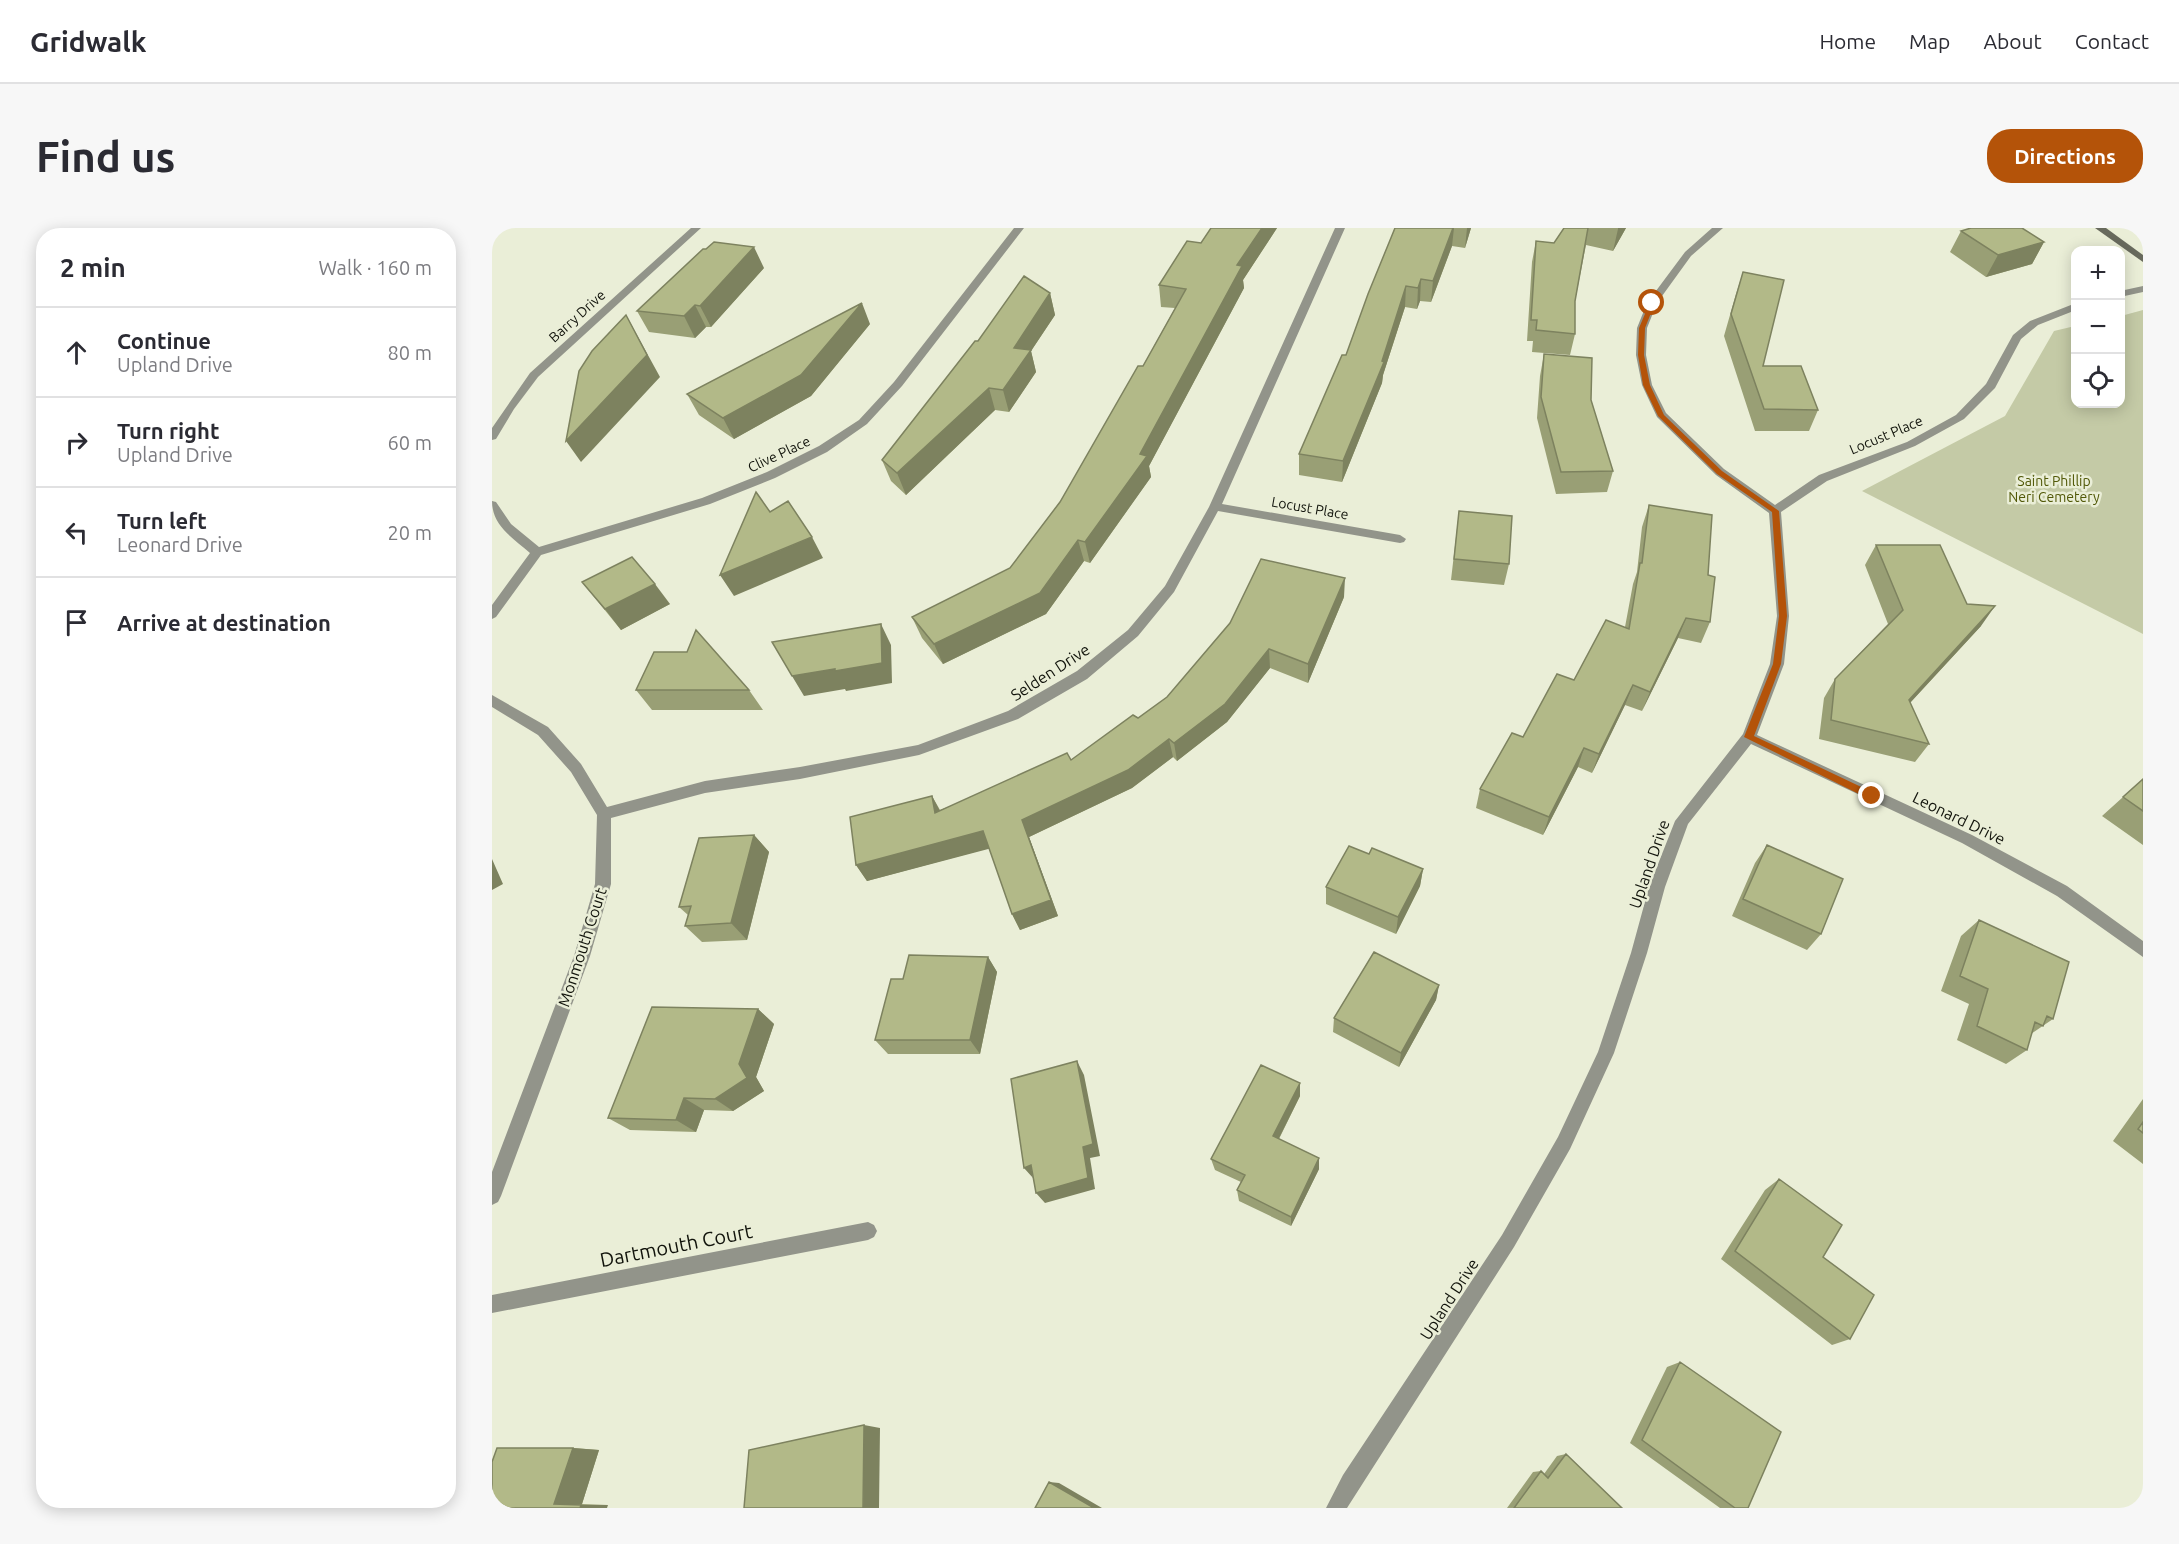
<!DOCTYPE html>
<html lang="en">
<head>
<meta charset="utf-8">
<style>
  :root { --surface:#fff; --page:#f7f7f7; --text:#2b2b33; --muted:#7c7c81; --line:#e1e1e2; --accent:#b45309 }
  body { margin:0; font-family:Ubuntu,sans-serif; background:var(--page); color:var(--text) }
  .controls { position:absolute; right:18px; top:18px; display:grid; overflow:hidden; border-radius:12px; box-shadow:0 3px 15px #0003 }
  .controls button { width:54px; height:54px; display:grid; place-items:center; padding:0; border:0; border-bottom:2px solid var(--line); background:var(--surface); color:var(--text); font:30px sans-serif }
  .stop { position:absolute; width:18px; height:18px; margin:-14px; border:4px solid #b45309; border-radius:50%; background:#fff }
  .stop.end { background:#b45309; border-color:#fff; box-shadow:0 2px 6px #0008 }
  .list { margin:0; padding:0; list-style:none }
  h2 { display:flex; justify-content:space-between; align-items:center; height:78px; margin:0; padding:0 24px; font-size:26px }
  h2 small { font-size:20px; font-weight:400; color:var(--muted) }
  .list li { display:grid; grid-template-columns:39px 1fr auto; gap:18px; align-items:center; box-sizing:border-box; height:90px; padding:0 24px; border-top:2px solid var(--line) }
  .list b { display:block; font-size:22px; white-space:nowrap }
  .list p { margin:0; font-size:20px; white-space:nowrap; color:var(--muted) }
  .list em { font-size:20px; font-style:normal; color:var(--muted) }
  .icon { flex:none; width:33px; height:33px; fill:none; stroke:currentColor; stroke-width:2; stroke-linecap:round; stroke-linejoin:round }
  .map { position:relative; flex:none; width:1651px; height:1280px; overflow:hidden; border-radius:24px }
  header { display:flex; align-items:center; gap:36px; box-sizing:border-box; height:84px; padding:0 30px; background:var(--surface); border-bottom:2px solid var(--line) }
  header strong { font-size:28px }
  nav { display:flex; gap:33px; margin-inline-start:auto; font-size:21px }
  .intro { display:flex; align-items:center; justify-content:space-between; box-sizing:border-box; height:144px; padding:0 36px }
  h1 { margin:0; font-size:42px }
  .button { padding:15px 27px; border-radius:24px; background:var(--accent); color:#fff; font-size:21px; font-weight:700 }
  main { display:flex; gap:36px; padding:0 36px }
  aside { flex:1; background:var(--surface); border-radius:24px; box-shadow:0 3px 15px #0003 }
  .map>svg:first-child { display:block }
  .green { fill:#c4caa6 }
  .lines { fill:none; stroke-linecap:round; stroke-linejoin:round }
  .street { fill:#92948a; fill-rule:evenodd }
  .secondary { fill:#686a5d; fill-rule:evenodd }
  .wall { fill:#999f75 }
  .shaded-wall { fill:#7d825f }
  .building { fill:#b2b988; stroke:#7d825f; stroke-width:1.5 }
  .route { fill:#b45309 }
  .labels { text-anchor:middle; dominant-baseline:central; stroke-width:5; stroke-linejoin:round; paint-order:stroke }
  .far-street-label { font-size:14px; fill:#11130b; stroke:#eaeed7 }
  .far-park-label { font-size:14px; fill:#515807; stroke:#eaeed7 }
  .street-label { font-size:16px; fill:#11130b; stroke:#eaeed7 }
  .near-street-label { font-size:20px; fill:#11130b; stroke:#eaeed7 }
</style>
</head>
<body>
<header>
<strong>Gridwalk</strong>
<nav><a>Home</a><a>Map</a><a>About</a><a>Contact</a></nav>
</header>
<div class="intro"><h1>Find us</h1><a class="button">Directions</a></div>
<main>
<aside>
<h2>2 min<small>Walk · 160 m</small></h2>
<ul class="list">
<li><svg class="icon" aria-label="ahead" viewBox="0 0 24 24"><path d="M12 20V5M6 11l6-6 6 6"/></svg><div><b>Continue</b><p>Upland Drive</p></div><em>80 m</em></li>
<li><svg class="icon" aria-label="right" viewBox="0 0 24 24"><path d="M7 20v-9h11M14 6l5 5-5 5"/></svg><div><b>Turn right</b><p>Upland Drive</p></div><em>60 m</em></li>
<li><svg class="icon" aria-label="left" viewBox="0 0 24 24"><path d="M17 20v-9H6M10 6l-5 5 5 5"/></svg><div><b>Turn left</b><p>Leonard Drive</p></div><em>20 m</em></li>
<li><svg class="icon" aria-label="arrive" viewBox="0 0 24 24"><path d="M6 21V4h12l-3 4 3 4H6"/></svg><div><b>Arrive at destination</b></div></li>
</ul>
</aside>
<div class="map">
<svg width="1651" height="1280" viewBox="0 0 1651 1280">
  <rect width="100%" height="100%" fill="#eaeed7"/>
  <!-- green -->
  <path class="green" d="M 1651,82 L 1651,406 L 1370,263 L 1513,188 L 1562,103 L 1583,98 L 1584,176 L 1628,176 L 1629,88 Z"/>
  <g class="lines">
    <!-- street -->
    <path class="street" d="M 199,0 L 209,0 L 46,149 L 22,181 L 4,211 L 0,212 L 0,200 L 38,145 Z
      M 522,0 L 532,0 L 410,158 L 375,196 L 335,224 L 283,250 L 218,276 L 49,327 L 4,389 L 0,391 L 0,377 L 38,325 C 21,310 0,298 0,273 L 4,274 L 19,296 L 47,319 L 210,270 L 275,244 L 327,218 L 367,192 L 402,154 Z
      M 843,0 L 853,0 L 730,276 L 908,307 L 914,311 L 912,314 L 908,315 L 726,283 L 682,364 L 646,408 L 595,451 L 526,491 L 427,527 L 308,551 L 213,565 L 119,590 L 119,656 L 98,728 L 9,968 L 6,974 L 0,977 L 0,944 L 82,728 L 103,656 L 105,587 L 79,544 L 46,507 L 0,479 L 0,467 L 56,499 L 89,536 L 115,579 L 213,553 L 308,539 L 426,517 L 516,483 L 585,443 L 636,402 L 673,358 L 717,279 Z
      M 1220,0 L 1231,0 L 1199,28 L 1165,75 L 1155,100 L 1154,127 L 1160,157 L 1174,185 L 1232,241 L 1283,277 L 1327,247 L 1415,214 L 1464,187 L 1494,156 L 1521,107 L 1538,93 L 1584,75 L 1584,82 L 1546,97 L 1529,111 L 1503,160 L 1472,191 L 1423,218 L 1335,253 L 1289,284 L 1297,388 L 1292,436 L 1265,507 L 1480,607 L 1575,658 L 1651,713 L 1651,729 L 1565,668 L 1470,615 L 1259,516 L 1196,596 L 1173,659 L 1155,725 L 1122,825 L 1078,921 L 1022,1019 L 855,1280 L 834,1280 L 851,1247 L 1010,1007 L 1066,909 L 1106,824 L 1139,725 L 1157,659 L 1183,593 L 1251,506 L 1278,436 L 1285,388 L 1277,285 L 1224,247 L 1165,189 L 1150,157 L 1144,127 L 1145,100 L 1155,75 L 1193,24 Z
      M 1651,58 L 1651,64 L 1628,69 L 1628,63 Z
      M 376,994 L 382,997 L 385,1003 L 382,1009 L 376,1012 L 0,1085 L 0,1067 Z"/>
    <!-- secondary -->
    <path class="secondary" d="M 1603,0 L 1614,0 L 1651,27 L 1651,34 Z"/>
  </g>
  <!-- wall -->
  <path class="wall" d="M 719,0 L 785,0 L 751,52 L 752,60 L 657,238 L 659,249 L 598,335 L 592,333 L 554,386 L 451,436 L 430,410 L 420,389 L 518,340 L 568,274 L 651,138 L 683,80 L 669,79 L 667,57 L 709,15 Z
    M 903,0 L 979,0 L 973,20 L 960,18 L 939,74 L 928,73 L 925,81 L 913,79 L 891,147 L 890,155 L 850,254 L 807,247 L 807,226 L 854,127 Z
    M 1072,0 L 1134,0 L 1121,23 L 1094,17 L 1083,73 L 1083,106 L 1078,127 L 1040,124 L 1041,113 L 1035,113 L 1040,34 L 1044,13 L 1062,15 Z
    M 1469,3 L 1552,14 L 1540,36 L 1494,49 L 1458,24 Z
    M 272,40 L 219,99 L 214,99 L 203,110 L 157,104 L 145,83 Z
    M 1251,44 L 1271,138 L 1326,182 L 1317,203 L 1263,203 L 1232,108 L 1244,66 Z
    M 558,65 L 563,87 L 539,123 L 544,144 L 517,184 L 503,182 L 414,267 L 399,253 L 390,232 L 486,113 Z
    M 378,96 L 319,168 L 242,211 L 207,187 L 195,166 Z
    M 1052,126 L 1099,172 L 1121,243 L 1115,264 L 1064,266 L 1045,190 L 1048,148 Z
    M 1157,277 L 1216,347 L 1218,394 L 1209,415 L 1186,410 L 1150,483 L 1133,477 L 1100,545 L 1086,539 L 1051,607 L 984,580 L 988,561 L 1031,509 L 1082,452 L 1133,399 L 1141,356 L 1145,344 L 1150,299 Z
    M 967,283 L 1017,336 L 1012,357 L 959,352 Z
    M 1384,317 L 1475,376 L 1489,398 L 1418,475 L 1437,516 L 1423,534 L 1327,511 L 1332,470 L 1343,451 L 1396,396 L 1373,337 Z
    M 90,354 L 178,376 L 129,402 Z
    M 852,369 L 816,455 L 778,440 L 735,494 L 685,533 L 681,529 L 640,560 L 537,609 L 566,688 L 528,702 L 520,686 L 497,620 L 375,653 L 364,637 L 440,568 L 448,582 L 579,532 L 646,490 Z
    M 144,462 L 257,462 L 271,482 L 160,482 Z
    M 1651,551 L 1651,617 L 1610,588 Z
    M 262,607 L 277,624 L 255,712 L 210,714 L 193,698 L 196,687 L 187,679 Z
    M 1275,617 L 1329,706 L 1315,722 L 1240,688 L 1263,635 Z
    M 877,626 L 931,641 L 928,658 L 904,706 L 834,676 L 834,659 Z
    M 1487,692 L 1561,791 L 1539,806 L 1535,822 L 1514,836 L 1465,812 L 1477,776 L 1449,763 L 1469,708 Z
    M 496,729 L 505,744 L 488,826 L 396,826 L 383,812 L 411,751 Z
    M 947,757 L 944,772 L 907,839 L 841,804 L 842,790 Z
    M 266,781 L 282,796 L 264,849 L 272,863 L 241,883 L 212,882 L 204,904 L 138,902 L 116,890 Z
    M 808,855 L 808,868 L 787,911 L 827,930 L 827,941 L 799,998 L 747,973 L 745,962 L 749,954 L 723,942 L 719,931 Z
    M 1651,871 L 1651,936 L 1621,913 Z
    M 1287,951 L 1331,1029 L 1358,1111 L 1340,1117 L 1229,1031 L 1273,962 Z
    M 1188,1134 L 1256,1280 L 1228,1280 L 1138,1215 L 1175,1139 Z
    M 81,1220 L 107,1222 L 90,1276 L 116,1277 L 0,1280 Z
    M 1074,1226 L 1130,1280 L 1015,1280 L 1041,1244 L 1049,1243 L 1052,1246 L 1065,1228 Z"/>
  <!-- shaded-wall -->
  <path class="shaded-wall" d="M 770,0 L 785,0 L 751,52 L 752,60 L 657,238 L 659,249 L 598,335 L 593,314 L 648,226 L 745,37 Z
    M 961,0 L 962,0 L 960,18 L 939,74 L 941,53 Z
    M 975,0 L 979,0 L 973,20 Z
    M 1126,0 L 1134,0 L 1121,23 L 1126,1 Z
    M 1552,14 L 1540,36 L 1494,49 L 1506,27 Z
    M 262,19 L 272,40 L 219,99 L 208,78 Z
    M 929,51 L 928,73 L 925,81 L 926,60 Z
    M 914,58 L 913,79 L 891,147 L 890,155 L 850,254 L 851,233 L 890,133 Z
    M 558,65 L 563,87 L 539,123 L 544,144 L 517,184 L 511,162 L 522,120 Z
    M 370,75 L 378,96 L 319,168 L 242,211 L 231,190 Z
    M 203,77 L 214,99 L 203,110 L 192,88 Z
    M 134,87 L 168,149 L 89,234 L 74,213 Z
    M 497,160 L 503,182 L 414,267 L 405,245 Z
    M 320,309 L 331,330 L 242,368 L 228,347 Z
    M 586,312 L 592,333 L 554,386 L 451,436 L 442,416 Z
    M 853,350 L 852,369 L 816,455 L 816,436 Z
    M 163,356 L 178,376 L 129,402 L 113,381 Z
    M 1503,378 L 1489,398 L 1403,491 L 1417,472 Z
    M 1194,390 L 1186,410 L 1150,483 L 1158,464 Z
    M 389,396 L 399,417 L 400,455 L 354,463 L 353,461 L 312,468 L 300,448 Z
    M 777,421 L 778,440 L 735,494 L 685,533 L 682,515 Z
    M 1141,457 L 1133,477 L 1100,545 L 1107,526 Z
    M 677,511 L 681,529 L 640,560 L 537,609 L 566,688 L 528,702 L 520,686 L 530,592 Z
    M 1092,520 L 1086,539 L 1051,607 L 1057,589 Z
    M 440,568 L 449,585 L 443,585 Z
    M 491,603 L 500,620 L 375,653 L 364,637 Z
    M 262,607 L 277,624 L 255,712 L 239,695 Z
    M 0,631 L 11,656 L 0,662 Z
    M 931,641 L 928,658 L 904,706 L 906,689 Z
    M 496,729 L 505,744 L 488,826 L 478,812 Z
    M 947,757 L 944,772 L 907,839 L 909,825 Z
    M 266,781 L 282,796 L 264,849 L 272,863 L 241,883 L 223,871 L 247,836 Z
    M 585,833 L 592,847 L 608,928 L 598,930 L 603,961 L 553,975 L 544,965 L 591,919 Z
    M 808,855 L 808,868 L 782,920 L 781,908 Z
    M 192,870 L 212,882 L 204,904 L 184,892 Z
    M 827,930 L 827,941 L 799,998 L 799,989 Z
    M 539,937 L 541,950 L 532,940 Z
    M 372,1197 L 388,1200 L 387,1280 L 371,1280 Z
    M 81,1220 L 107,1222 L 90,1276 L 62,1276 Z
    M 557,1254 L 567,1255 L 610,1280 L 602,1280 Z
    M 89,1277 L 116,1277 L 115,1280 L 88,1280 Z"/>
  <!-- building -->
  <path class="building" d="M 719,0 L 770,0 L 745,37 L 750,38 L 648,226 L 655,228 L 593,314 L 586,312 L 548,365 L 442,416 L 420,389 L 518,340 L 568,274 L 646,138 L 651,138 L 694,61 L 667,57 L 695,13 L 709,15 Z
    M 903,0 L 961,0 L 941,53 L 929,51 L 926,60 L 914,58 L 890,133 L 892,134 L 851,233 L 807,226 L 850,127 L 854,127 L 876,66 Z
    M 1072,0 L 1096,0 L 1083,73 L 1083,106 L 1044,102 L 1045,92 L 1039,92 L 1044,13 L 1062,15 Z
    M 1479,0 L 1530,0 L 1552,14 L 1506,27 L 1469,3 Z
    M 222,14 L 262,19 L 208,78 L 203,77 L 192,88 L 145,83 L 211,21 L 214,21 Z
    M 1251,44 L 1292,52 L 1271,138 L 1309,138 L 1326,182 L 1272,181 L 1239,86 Z
    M 532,48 L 558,65 L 522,120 L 539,122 L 511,162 L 497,160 L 405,245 L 390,232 L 483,113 L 486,113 Z
    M 370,75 L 309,147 L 231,190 L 195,166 Z
    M 134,87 L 155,127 L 74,213 L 87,143 L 100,123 Z
    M 1052,126 L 1100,130 L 1099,172 L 1121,243 L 1069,244 L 1049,169 Z
    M 264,264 L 278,284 L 296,273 L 320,309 L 228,347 Z
    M 1157,277 L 1220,287 L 1216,347 L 1223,349 L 1218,394 L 1194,390 L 1158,464 L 1141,457 L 1107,526 L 1092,520 L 1057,589 L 988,561 L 1020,505 L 1031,509 L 1065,446 L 1082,452 L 1114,392 L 1137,401 L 1148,335 L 1150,335 Z
    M 967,283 L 1020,288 L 1017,336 L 962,331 Z
    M 1384,317 L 1448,317 L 1475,376 L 1503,378 L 1417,472 L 1437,516 L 1339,492 L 1343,451 L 1411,382 Z
    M 140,329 L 163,356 L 113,381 L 90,354 Z
    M 769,331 L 853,350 L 816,436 L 777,421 L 733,476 L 682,515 L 677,511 L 636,542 L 530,592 L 559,672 L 520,686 L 491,603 L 364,637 L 358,589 L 440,568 L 443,585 L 575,525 L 579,532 L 641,487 L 646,490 L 675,469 L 738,395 Z
    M 389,396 L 390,435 L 343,443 L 343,441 L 300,448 L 280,414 Z
    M 204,402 L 257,462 L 144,462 L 162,424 L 195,424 Z
    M 1651,551 L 1651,583 L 1631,569 Z
    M 262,607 L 239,695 L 193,698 L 199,678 L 187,679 L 207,610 Z
    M 1275,617 L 1351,651 L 1329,706 L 1251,671 Z
    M 857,618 L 877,626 L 880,620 L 931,641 L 906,689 L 834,659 Z
    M 1487,692 L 1577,734 L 1561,791 L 1555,788 L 1551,798 L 1543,794 L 1535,822 L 1485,798 L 1496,761 L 1468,748 Z
    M 882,724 L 947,757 L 909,825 L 842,790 Z
    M 417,727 L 496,729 L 478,812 L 383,812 L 399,751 L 411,751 Z
    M 160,779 L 266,781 L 247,836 L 255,850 L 223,871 L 192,870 L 184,892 L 116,890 Z
    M 585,833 L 601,916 L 591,919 L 596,950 L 544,965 L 539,937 L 532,940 L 519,851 Z
    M 769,837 L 808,855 L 781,908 L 827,930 L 799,989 L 745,962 L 753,947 L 719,931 Z
    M 1651,894 L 1651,905 L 1646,901 Z
    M 1287,951 L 1350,997 L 1331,1029 L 1382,1067 L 1358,1111 L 1243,1023 Z
    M 1188,1134 L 1289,1204 L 1256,1280 L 1243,1280 L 1150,1212 Z
    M 372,1197 L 371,1280 L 252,1280 L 257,1222 Z
    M 5,1220 L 81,1220 L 62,1276 L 89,1277 L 88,1280 L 0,1280 L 0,1234 Z
    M 1074,1226 L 1130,1280 L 1022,1280 L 1049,1243 L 1056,1250 Z
    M 557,1254 L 602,1280 L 543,1280 Z"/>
  <!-- route -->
  <path class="route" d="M 1158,74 L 1163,75 L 1153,100 L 1152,127 L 1158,157 L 1172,187 L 1230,243 L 1287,283 L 1295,388 L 1289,436 L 1262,508 L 1384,566 L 1384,571 L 1377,571 L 1252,509 L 1281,436 L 1287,388 L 1280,284 L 1225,246 L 1166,188 L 1151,157 L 1146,127 L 1147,100 Z"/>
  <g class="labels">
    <!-- far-street labels -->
    <g class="far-street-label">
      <text transform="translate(85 88) rotate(-42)">Barry Drive</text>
      <text transform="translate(1394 207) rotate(-23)">Locust Place</text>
      <text transform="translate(287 226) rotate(-25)">Clive Place</text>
      <text transform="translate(818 280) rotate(10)">Locust Place</text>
    </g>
    <!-- far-park labels -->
    <g class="far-park-label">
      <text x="1562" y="253">Saint Phillip<tspan x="1562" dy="16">Neri Cemetery</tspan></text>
    </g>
    <!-- street labels -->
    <g class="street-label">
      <text transform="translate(558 444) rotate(-33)">Selden Drive</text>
      <text transform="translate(1467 590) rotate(26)">Leonard Drive</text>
      <text transform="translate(1157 636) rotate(-71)">Upland Drive</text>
      <text transform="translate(90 719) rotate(-72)">Monmouth Court</text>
      <text transform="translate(957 1071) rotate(-57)">Upland Drive</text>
    </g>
    <!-- near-street labels -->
    <g class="near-street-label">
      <text transform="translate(184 1017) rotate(-11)">Dartmouth Court</text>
    </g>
  </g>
</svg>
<div class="controls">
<button>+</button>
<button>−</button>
<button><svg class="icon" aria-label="locate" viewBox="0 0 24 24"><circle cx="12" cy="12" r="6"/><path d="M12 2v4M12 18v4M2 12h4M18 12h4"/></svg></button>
</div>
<div class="stop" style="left:1160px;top:75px"></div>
<div class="stop end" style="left:1380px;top:568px"></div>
</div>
</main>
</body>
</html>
